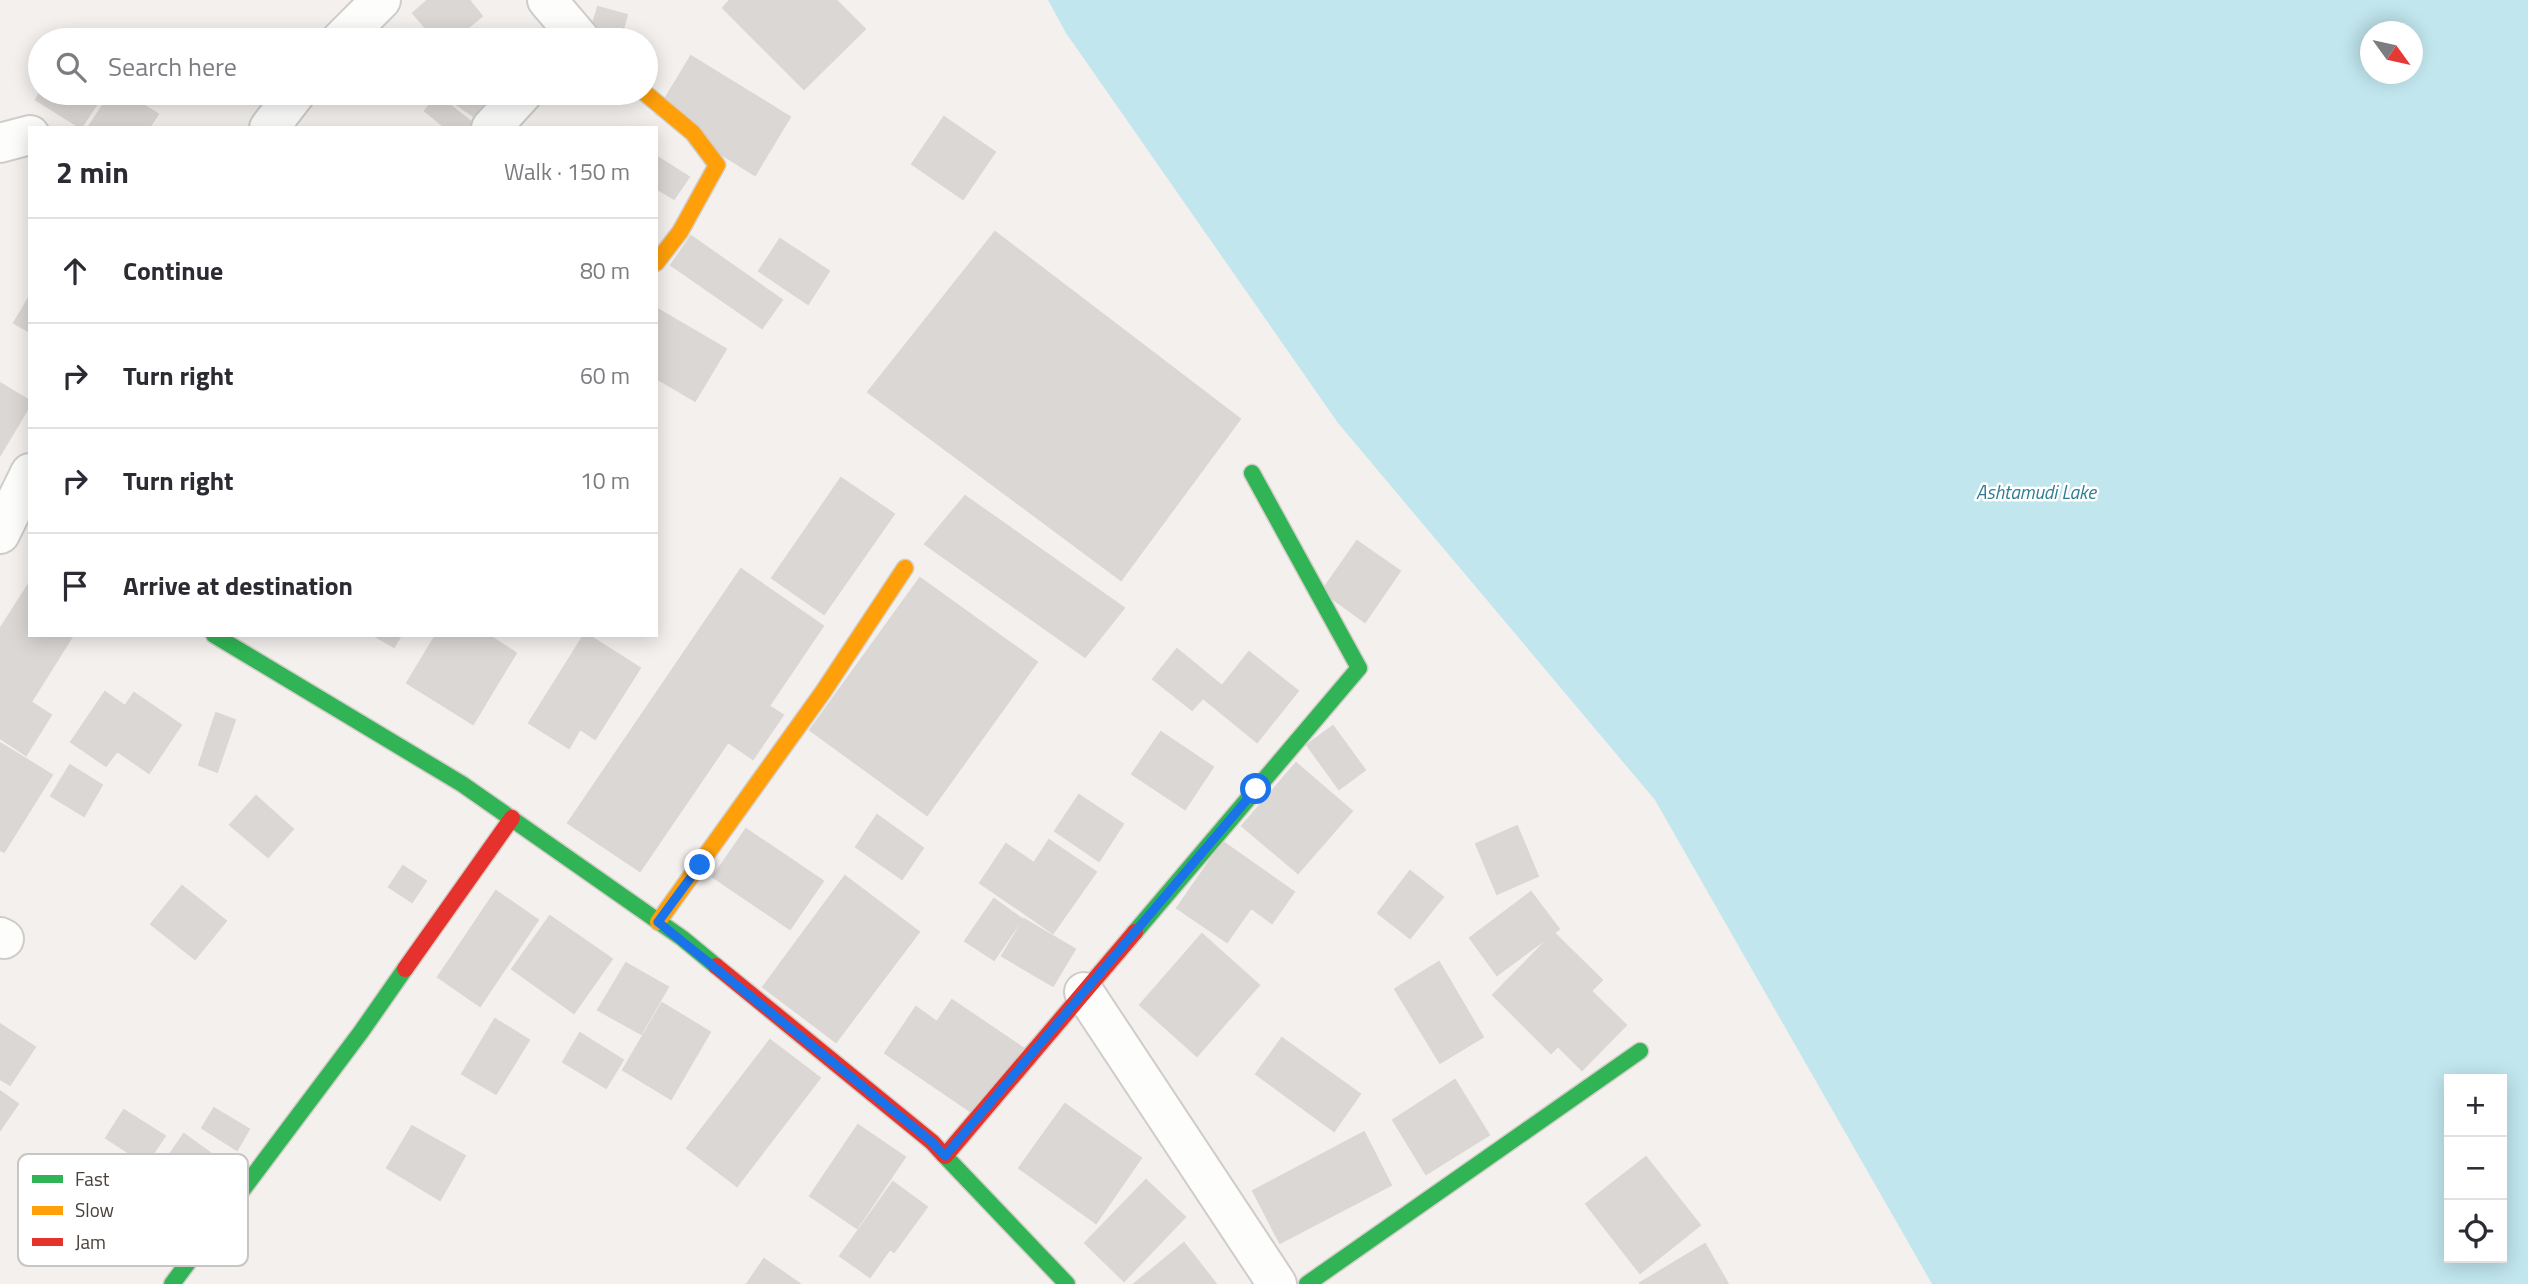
<!DOCTYPE html>
<html lang="en">
<head>
<meta charset="utf-8">
<style>
  :root { --surface:#fff; --page:#f2f2f3; --text:#2b2b33; --muted:#7c7c81; --line:#e1e1e2 }
  body { margin:0; font-family:"Titillium Web",sans-serif; background:var(--page); color:var(--text) }
  .controls { position:absolute; right:21px; bottom:21px; display:grid; overflow:hidden; border-radius:0px; box-shadow:0 4px 18px #0003 }
  .controls button { width:63px; height:63px; display:grid; place-items:center; padding:0; border:0; border-bottom:2px solid var(--line); background:var(--surface); color:var(--text); font:35px sans-serif }
  .compass { position:absolute; left:2360px; top:21px; width:63px; height:63px; border-radius:50%; background:var(--surface); box-shadow:0 4px 18px #0003; rotate:123deg }
  .stop { position:absolute; width:21px; height:21px; margin:-16px; border:5px solid #1a73e8; border-radius:50%; background:#fff }
  .stop.end { background:#1a73e8; border-color:#fff; box-shadow:0 2px 7px #0008 }
  .list { margin:0; padding:0; list-style:none }
  h2 { display:flex; justify-content:space-between; align-items:center; height:91px; margin:0; padding:0 28px; font-size:30px }
  h2 small { font-size:23px; font-weight:400; color:var(--muted) }
  .list li { display:grid; grid-template-columns:46px 1fr auto; gap:21px; align-items:center; box-sizing:border-box; height:105px; padding:0 28px; border-top:2px solid var(--line) }
  .list b { display:block; font-size:26px; white-space:nowrap }
  .list em { font-size:23px; font-style:normal; color:var(--muted) }
  .icon { flex:none; width:38px; height:38px; fill:none; stroke:currentColor; stroke-width:2; stroke-linecap:round; stroke-linejoin:round }
  .map { position:relative; flex:none; width:2528px; height:1284px; overflow:hidden }
  .search { position:absolute; background:var(--surface); box-shadow:0 4px 18px #0003; left:28px; top:28px; width:630px; height:77px; display:flex; align-items:center; gap:18px; box-sizing:border-box; padding:0 24px; border-radius:38px; color:var(--muted); font-size:26px }
  .panel { position:absolute; background:var(--surface); box-shadow:0 4px 18px #0003; left:28px; top:126px; width:630px; height:511px; border-radius:0px }
  .map>svg:first-child { display:block }
  .water { fill:#c1e6ee; fill-rule:evenodd }
  .building { fill:#dbd7d5; stroke:#dbd7d4; stroke-width:2 }
  .lines { fill:none; stroke-linecap:round; stroke-linejoin:round }
  .street-casing { stroke:#cfccca; stroke-width:42 }
  .fast-casing { stroke:#d3cdc6; stroke-width:19 }
  .slow-casing { stroke:#d3cdc6; stroke-width:19 }
  .jam-casing { stroke:#d3cdc6; stroke-width:19 }
  .street { stroke:#fdfdfc; stroke-width:38 }
  .fast { stroke:#30b455; stroke-width:16 }
  .slow { stroke:#ff9f0a; stroke-width:16 }
  .jam { stroke:#e5322d; stroke-width:16 }
  .route { stroke:#1a73e8; stroke-width:9 }
  .labels { text-anchor:middle; dominant-baseline:central; stroke-width:5; stroke-linejoin:round; paint-order:stroke }
  .water-label { font-size:19px; font-style:italic; fill:#2f7e92; stroke:#fff }
  .key { fill:#fff; stroke:#c8c6c4; stroke-width:2 }
  .key-label { font-size:19px; fill:#494039 }
</style>
</head>
<body>
<div class="map">
<svg width="2528" height="1284" viewBox="0 0 2528 1284">
  <rect width="100%" height="100%" fill="#f3f0ee"/>
  <!-- water -->
  <path class="water" d="M 1048,0 L 2528,0 L 2528,1284 L 1932,1284 L 1655,800 L 1338,423 L 1066,33 ZM 2370,32 L 2412,32 L 2412,74 L 2370,74 ZM 2449,1079 L 2502,1079 L 2502,1258 L 2449,1258 Z"/>
  <!-- building -->
  <path class="building" d="M 428,0 L 469,0 L 482,16 L 453,40 L 436,40 L 413,13 Z
    M 730,0 L 836,0 L 865,29 L 804,89 L 723,8 Z
    M 598,7 L 627,15 L 620,40 L 607,40 L 589,36 Z
    M 691,56 L 790,117 L 755,175 L 656,114 Z
    M 40,92 L 40,93 L 104,93 L 81,128 L 36,100 Z
    M 111,93 L 124,93 L 158,114 L 149,128 L 88,128 Z
    M 440,93 L 475,93 L 489,102 L 478,119 Z
    M 437,95 L 475,125 L 473,128 L 446,128 L 425,111 Z
    M 944,117 L 995,152 L 963,199 L 912,164 Z
    M 656,156 L 689,177 L 674,199 L 656,188 Z
    M 995,232 L 1240,419 L 1121,580 L 868,392 Z
    M 691,236 L 782,300 L 762,328 L 671,265 Z
    M 780,239 L 829,271 L 808,304 L 759,271 Z
    M 30,296 L 30,332 L 14,323 Z
    M 656,308 L 726,349 L 695,401 L 656,378 Z
    M 0,383 L 30,401 L 30,405 L 0,455 Z
    M 841,478 L 894,514 L 824,614 L 772,578 Z
    M 965,496 L 1124,608 L 1085,657 L 925,544 Z
    M 1357,541 L 1400,571 L 1365,622 L 1322,591 Z
    M 741,569 L 823,626 L 769,706 L 783,715 L 753,759 L 728,742 L 640,871 L 568,823 Z
    M 920,578 L 1037,662 L 927,815 L 810,730 Z
    M 30,582 L 30,635 L 73,635 L 31,702 L 51,715 L 26,755 L 0,738 L 0,629 Z
    M 373,635 L 401,635 L 394,647 Z
    M 436,635 L 488,635 L 516,653 L 473,724 L 407,683 Z
    M 584,635 L 588,635 L 640,668 L 595,739 L 580,729 L 569,748 L 529,723 Z
    M 1177,649 L 1222,686 L 1249,652 L 1298,691 L 1257,742 L 1203,698 L 1192,710 L 1153,679 Z
    M 105,692 L 125,706 L 134,693 L 181,725 L 149,773 L 117,751 L 106,766 L 71,742 Z
    M 216,713 L 235,720 L 217,772 L 199,765 Z
    M 1333,726 L 1365,770 L 1339,789 L 1307,745 Z
    M 1161,732 L 1213,767 L 1185,809 L 1132,774 Z
    M 0,743 L 52,775 L 4,852 L 0,850 Z
    M 1296,763 L 1352,811 L 1298,873 L 1242,826 Z
    M 70,765 L 102,785 L 84,816 L 51,796 Z
    M 1079,795 L 1123,824 L 1099,861 L 1055,831 Z
    M 256,796 L 293,829 L 268,857 L 230,825 Z
    M 877,815 L 923,848 L 902,879 L 856,847 Z
    M 1517,826 L 1538,876 L 1497,894 L 1476,844 Z
    M 746,829 L 823,881 L 790,929 L 713,877 Z
    M 1049,840 L 1096,872 L 1053,933 L 980,883 L 1006,844 L 1034,863 Z
    M 1223,842 L 1294,892 L 1272,923 L 1251,908 L 1227,942 L 1177,908 Z
    M 403,866 L 426,881 L 412,902 L 389,887 Z
    M 1410,871 L 1443,897 L 1410,938 L 1378,913 Z
    M 845,876 L 919,932 L 836,1042 L 763,987 Z
    M 182,886 L 226,921 L 195,959 L 151,924 Z
    M 496,891 L 538,920 L 480,1006 L 438,977 Z
    M 1531,892 L 1559,929 L 1497,975 L 1470,938 Z
    M 994,899 L 1022,919 L 994,960 L 965,941 Z
    M 550,916 L 612,959 L 574,1013 L 512,969 Z
    M 1024,919 L 1075,949 L 1053,986 L 1002,956 Z
    M 1554,933 L 1602,980 L 1591,991 L 1626,1025 L 1582,1070 L 1558,1046 L 1551,1053 L 1493,995 Z
    M 1202,934 L 1259,985 L 1197,1056 L 1140,1005 Z
    M 1439,962 L 1483,1037 L 1440,1063 L 1395,989 Z
    M 626,963 L 668,987 L 641,1034 L 598,1010 Z
    M 952,1000 L 1023,1048 L 976,1115 L 885,1053 L 916,1007 L 937,1022 Z
    M 662,1003 L 710,1032 L 671,1099 L 623,1070 Z
    M 495,1019 L 529,1040 L 496,1094 L 462,1074 Z
    M 0,1024 L 35,1047 L 10,1085 L 0,1079 Z
    M 580,1033 L 623,1060 L 606,1088 L 563,1062 Z
    M 1282,1038 L 1360,1094 L 1334,1131 L 1256,1074 Z
    M 770,1040 L 820,1078 L 737,1186 L 687,1148 Z
    M 1455,1080 L 1489,1135 L 1426,1174 L 1393,1120 Z
    M 0,1091 L 18,1104 L 0,1130 Z
    M 1065,1104 L 1141,1158 L 1096,1223 L 1019,1168 Z
    M 214,1108 L 249,1129 L 237,1150 L 202,1128 Z
    M 124,1110 L 165,1136 L 146,1164 L 106,1138 Z
    M 858,1125 L 905,1157 L 857,1228 L 810,1196 Z
    M 412,1126 L 465,1156 L 440,1200 L 387,1168 Z
    M 1364,1132 L 1391,1185 L 1280,1243 L 1253,1191 Z
    M 184,1134 L 245,1178 L 203,1237 L 142,1194 Z
    M 1646,1157 L 1700,1225 L 1640,1273 L 1586,1204 Z
    M 1146,1180 L 1185,1217 L 1124,1281 L 1085,1243 Z
    M 893,1182 L 927,1207 L 894,1252 L 890,1249 L 870,1277 L 840,1256 Z
    M 1184,1243 L 1216,1284 L 1134,1284 Z
    M 1705,1244 L 1728,1284 L 1640,1284 L 1640,1283 Z
    M 764,1259 L 800,1284 L 747,1284 Z"/>
  <g class="lines">
    <!-- street casing -->
    <g class="street-casing">
      <path id="street" d="M 547,0 L 581,40
        M 341,40 L 381,0
        M 269,128 L 296,93
        M 491,128 L 523,93
        M 0,143 L 30,135
        M 0,534 L 30,473
        M 0,937 L 4,939
        M 1084,992 L 1277,1284"/>
    </g>
    <!-- fast casing -->
    <g class="fast-casing">
      <path id="fast" d="M 214,635 L 462,784 L 682,938 L 716,966
        M 1135,932 L 1359,668 L 1252,473
        M 944,1155 L 1067,1284
        M 172,1284 L 361,1032 L 405,969
        M 1307,1284 L 1640,1051"/>
    </g>
    <!-- slow casing -->
    <g class="slow-casing">
      <path id="slow" d="M 645,93 L 693,133 L 717,165 L 680,232 L 656,263
        M 658,922 L 823,692 L 905,568"/>
    </g>
    <!-- jam casing -->
    <g class="jam-casing">
      <path id="jam" d="M 716,966 L 932,1142 L 944,1155
        M 405,969 L 512,818
        M 945,1156 L 1135,932"/>
    </g>
    <!-- street -->
    <use href="#street" class="street"/>
    <!-- fast -->
    <use href="#fast" class="fast"/>
    <!-- slow -->
    <use href="#slow" class="slow"/>
    <!-- jam -->
    <use href="#jam" class="jam"/>
  </g>
  <g class="lines">
    <!-- route -->
    <path class="route" d="M 700,865 L 658,922 L 932,1142 L 945,1156 L 1256,789"/>
  </g>
  <g class="labels">
    <!-- water labels -->
    <g class="water-label">
      <text x="2036" y="491">Ashtamudi Lake</text>
    </g>
  </g>
  <!-- legend -->
  <rect x="18" y="1154" width="230" height="112" rx="10" class="key"/>
  <rect x="32" y="1175" width="31" height="8" fill="#30b455"/>
  <rect x="32" y="1206" width="31" height="9" fill="#ff9f0a"/>
  <rect x="32" y="1238" width="31" height="8" fill="#e5322d"/>
  <g class="key-label">
    <text x="75" y="1186">Fast</text>
    <text x="75" y="1217">Slow</text>
    <text x="75" y="1249">Jam</text>
  </g>
</svg>
<div class="controls">
<button>+</button>
<button>−</button>
<button><svg class="icon" aria-label="locate" viewBox="0 0 24 24"><circle cx="12" cy="12" r="6"/><path d="M12 2v4M12 18v4M2 12h4M18 12h4"/></svg></button>
</div>
<svg class="compass" viewBox="-18 -18 36 36"><path d="M0-13l5 13h-10z" fill="#e53935"/><path d="M0 13l5-13h-10z" fill="#7c7c81"/></svg>
<div class="stop" style="left:1256px;top:789px"></div>
<div class="stop end" style="left:700px;top:865px"></div>
<div class="search"><svg class="icon" aria-label="search" viewBox="0 0 24 24"><circle cx="10" cy="10" r="6"/><path d="M15 15l6 6"/></svg>Search here</div>
<section class="panel">
<h2>2 min<small>Walk · 150 m</small></h2>
<ul class="list">
<li><svg class="icon" aria-label="ahead" viewBox="0 0 24 24"><path d="M12 20V5M6 11l6-6 6 6"/></svg><div><b>Continue</b></div><em>80 m</em></li>
<li><svg class="icon" aria-label="right" viewBox="0 0 24 24"><path d="M7 20v-9h11M14 6l5 5-5 5"/></svg><div><b>Turn right</b></div><em>60 m</em></li>
<li><svg class="icon" aria-label="right" viewBox="0 0 24 24"><path d="M7 20v-9h11M14 6l5 5-5 5"/></svg><div><b>Turn right</b></div><em>10 m</em></li>
<li><svg class="icon" aria-label="arrive" viewBox="0 0 24 24"><path d="M6 21V4h12l-3 4 3 4H6"/></svg><div><b>Arrive at destination</b></div></li>
</ul>
</section>
</div>
</body>
</html>
